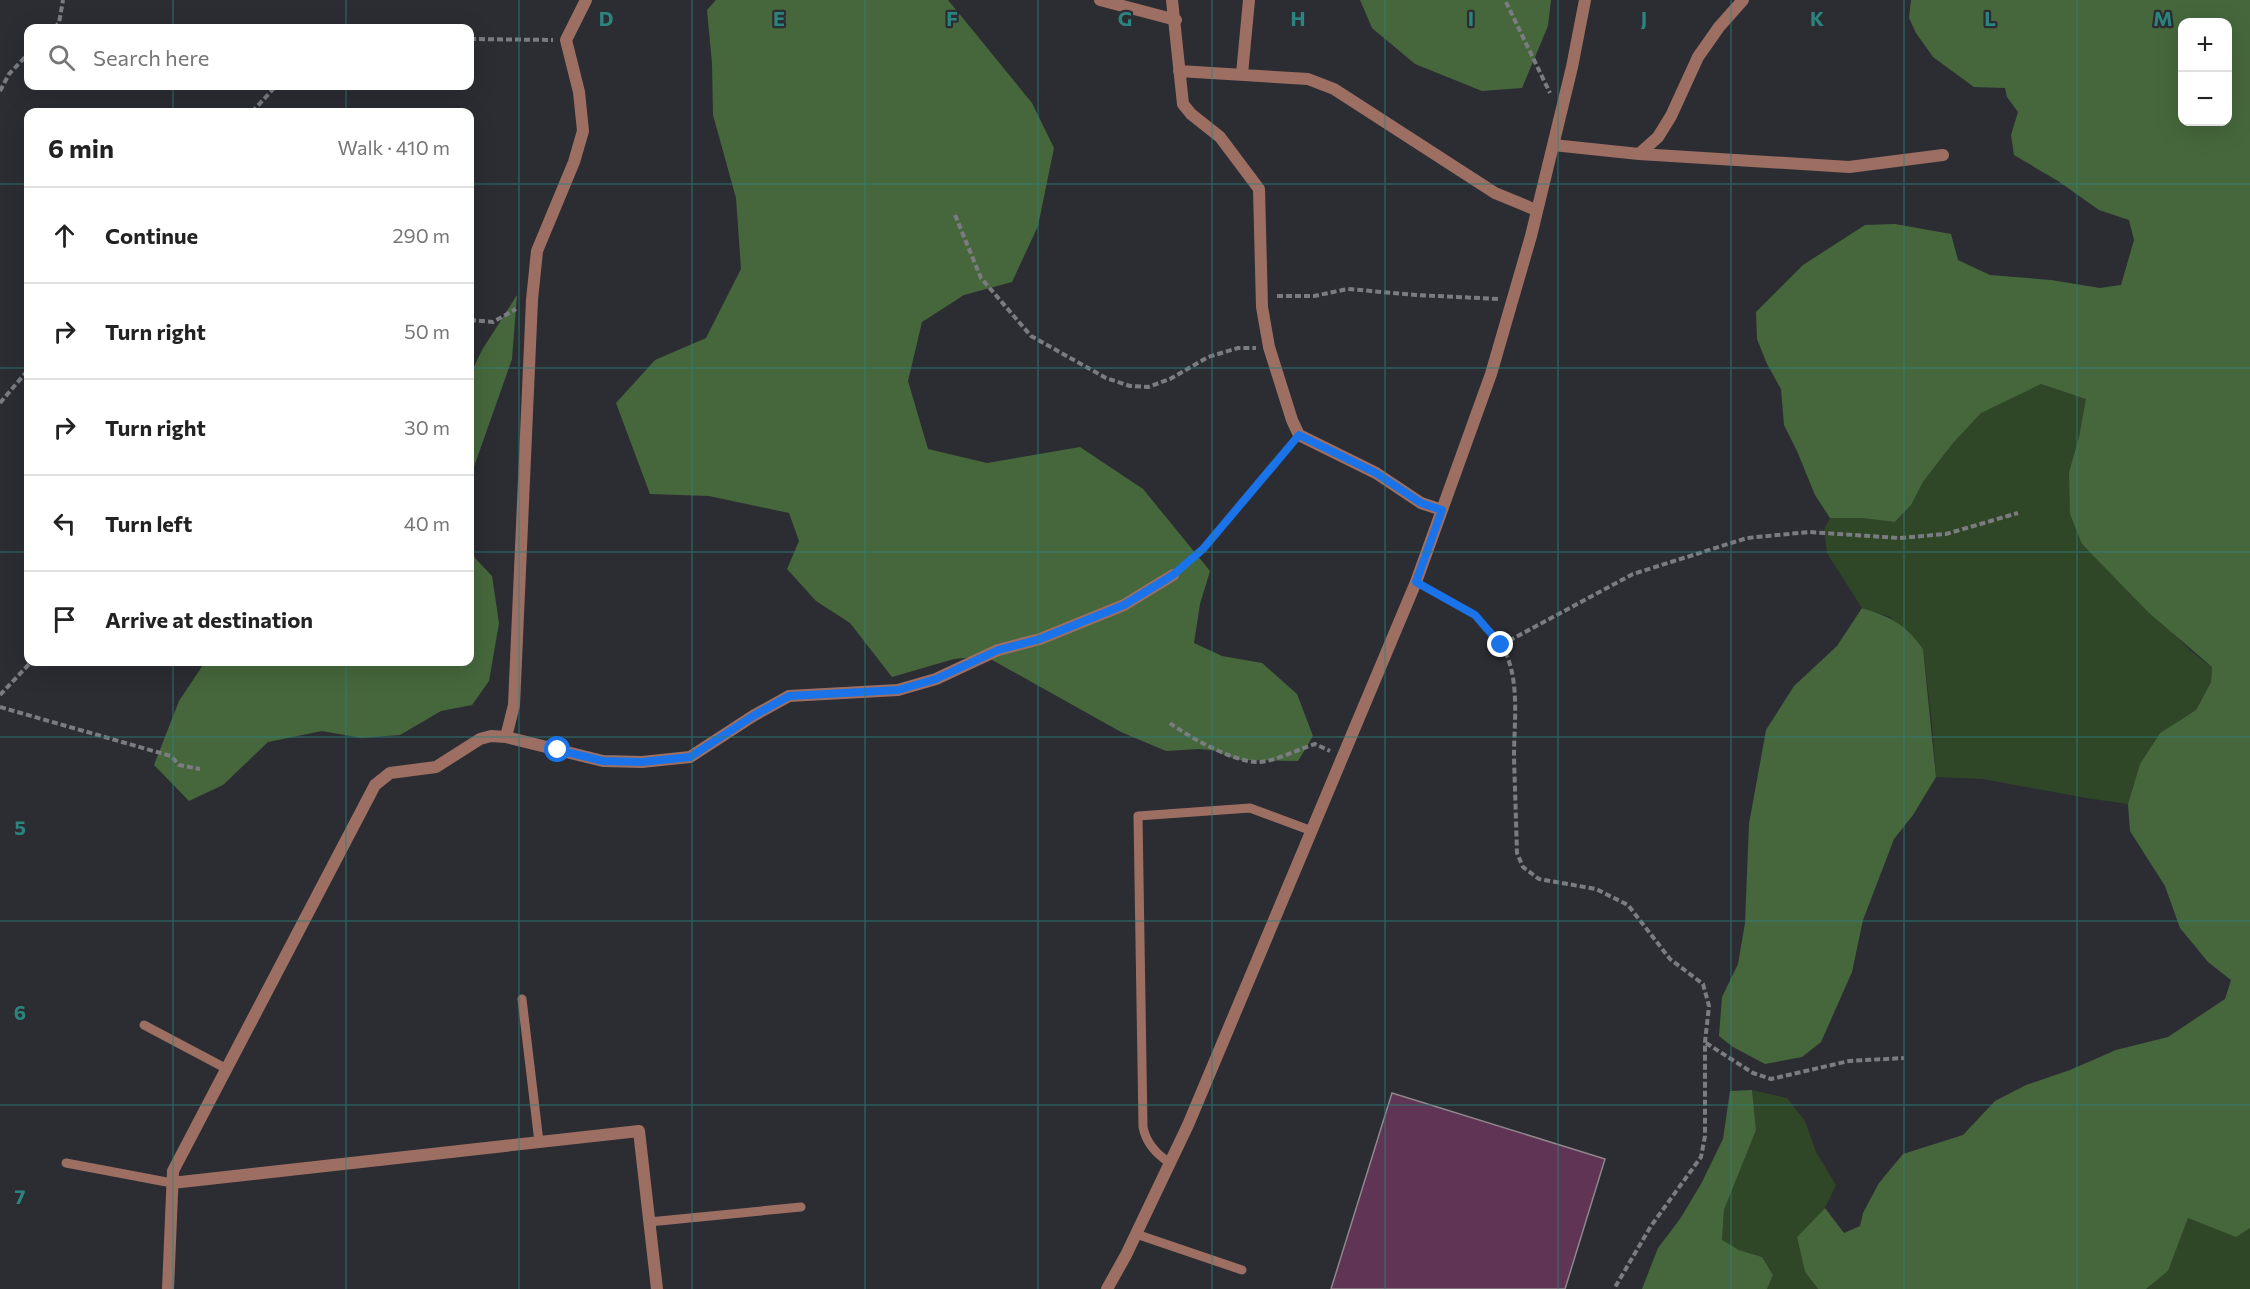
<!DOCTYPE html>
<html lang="en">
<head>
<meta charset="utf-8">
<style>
  :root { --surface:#fff; --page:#f6f6f6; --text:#222; --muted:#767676; --line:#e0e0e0 }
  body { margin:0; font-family:Commissioner,sans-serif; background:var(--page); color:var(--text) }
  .controls { position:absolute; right:18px; top:18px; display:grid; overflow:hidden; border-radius:12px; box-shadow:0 6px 24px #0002 }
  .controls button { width:54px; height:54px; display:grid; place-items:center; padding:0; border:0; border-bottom:2px solid var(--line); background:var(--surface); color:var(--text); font:30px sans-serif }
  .stop { position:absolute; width:18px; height:18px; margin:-14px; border:4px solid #1a73e8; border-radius:50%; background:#fff }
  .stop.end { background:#1a73e8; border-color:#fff; box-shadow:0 2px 6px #0008 }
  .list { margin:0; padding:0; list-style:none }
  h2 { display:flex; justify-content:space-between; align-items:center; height:78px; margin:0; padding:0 24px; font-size:26px }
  h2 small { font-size:20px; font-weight:400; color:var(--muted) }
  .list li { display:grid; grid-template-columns:39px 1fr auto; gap:18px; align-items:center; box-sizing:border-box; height:96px; padding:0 24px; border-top:2px solid var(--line) }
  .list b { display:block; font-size:22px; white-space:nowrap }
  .list em { font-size:20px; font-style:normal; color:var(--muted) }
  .icon { flex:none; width:33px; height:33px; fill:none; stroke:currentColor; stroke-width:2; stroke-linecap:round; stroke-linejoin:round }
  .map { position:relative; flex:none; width:2250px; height:1289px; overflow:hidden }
  .search { position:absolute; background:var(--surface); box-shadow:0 6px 24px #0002; left:24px; top:24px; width:450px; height:66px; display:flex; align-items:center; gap:15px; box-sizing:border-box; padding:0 21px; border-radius:12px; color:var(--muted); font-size:22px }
  .panel { position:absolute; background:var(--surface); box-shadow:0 6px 24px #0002; left:24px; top:108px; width:450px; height:558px; border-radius:12px }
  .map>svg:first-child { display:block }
  .green { fill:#2f4727 }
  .forest { fill:#46673c; fill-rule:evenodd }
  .building { fill:#5f3454; stroke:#8e878c; stroke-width:1.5 }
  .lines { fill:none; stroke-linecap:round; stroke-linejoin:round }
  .path { stroke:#7b7c81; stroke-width:4; stroke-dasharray:6 3; stroke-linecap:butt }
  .lane { stroke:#9d6f63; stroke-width:9 }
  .street { stroke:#9d6f63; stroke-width:12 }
  .route { stroke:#1a73e8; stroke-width:8 }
  .grid { fill:none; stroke:#2c847e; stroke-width:1.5; stroke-opacity:0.55 }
  .grid-label { font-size:20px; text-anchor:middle; font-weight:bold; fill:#2c847e; stroke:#2c2d33; stroke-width:4.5; stroke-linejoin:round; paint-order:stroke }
</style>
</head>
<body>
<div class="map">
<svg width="2250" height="1289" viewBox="0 0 2250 1289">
  <rect width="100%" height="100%" fill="#2c2d33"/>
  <!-- green -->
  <path class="green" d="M 2041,384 L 2087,399 L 2079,437 L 2069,472 L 2082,544 L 2191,651 L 2212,667 L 2211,682 L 2196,710 L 2160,733 L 2140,764 L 2128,804 L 2086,798 L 1983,779 L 1936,777 L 1932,724 L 1923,649 L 1890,617 L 1862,608 L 1827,553 L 1824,530 L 1830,518 L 1862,518 L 1896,522 L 1911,505 L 1923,482 L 1953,443 L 1981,412 Z
    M 1752,1090 L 1787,1098 L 1805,1121 L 1816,1152 L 1836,1185 L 1825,1208 L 1797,1237 L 1805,1272 L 1818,1289 L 1767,1289 L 1773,1275 L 1762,1257 L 1739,1250 L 1722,1241 L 1724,1210 L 1756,1130 Z
    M 2188,1217 L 2236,1236 L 2250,1225 L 2250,1289 L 2146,1289 L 2168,1271 Z"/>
  <!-- forest -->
  <path class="forest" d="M 716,0 L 948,0 L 1032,103 L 1054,148 L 1038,226 L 1012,282 L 964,295 L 922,322 L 908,381 L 928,449 L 987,463 L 1080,447 L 1143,489 L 1210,571 L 1200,604 L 1194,643 L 1222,656 L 1262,663 L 1297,694 L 1313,736 L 1298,761 L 1238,760 L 1212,750 L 1198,749 L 1166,751 L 1121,732 L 985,656 L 954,659 L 892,677 L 850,623 L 816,601 L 787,569 L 799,541 L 789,513 L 709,496 L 650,494 L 616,403 L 655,360 L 706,338 L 741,269 L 736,198 L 713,115 L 712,63 L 707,10 Z
    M 1360,0 L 1551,0 L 1548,26 L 1522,88 L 1482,91 L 1415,64 L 1372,28 Z
    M 1911,0 L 2250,0 L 2250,1228 L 2236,1237 L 2188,1218 L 2168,1271 L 2146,1289 L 1818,1289 L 1805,1272 L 1797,1237 L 1825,1208 L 1844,1233 L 1860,1226 L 1863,1213 L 1879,1183 L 1903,1154 L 1963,1135 L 1995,1101 L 2026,1085 L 2070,1070 L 2116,1050 L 2168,1037 L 2225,999 L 2231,980 L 2208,962 L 2180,928 L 2165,886 L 2130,831 L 2128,804 L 2140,764 L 2160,733 L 2196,710 L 2211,682 L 2212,667 L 2148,612 L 2082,544 L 2070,514 L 2069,472 L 2079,437 L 2086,399 L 2041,384 L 1981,413 L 1953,443 L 1923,482 L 1911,505 L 1895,522 L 1862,518 L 1830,518 L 1815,495 L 1797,451 L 1784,425 L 1781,389 L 1767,364 L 1757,339 L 1756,312 L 1803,265 L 1865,225 L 1895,224 L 1951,234 L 1958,260 L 1990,275 L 2051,280 L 2100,288 L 2121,285 L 2134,240 L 2129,220 L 2099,210 L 2058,181 L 2014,155 L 2011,135 L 2018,112 L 2007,97 L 2005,88 L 1974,87 L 1933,57 L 1916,33 L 1909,18 ZM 2182,22 L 2228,22 L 2228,122 L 2182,122 Z
    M 517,295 L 512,359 L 470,478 L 470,375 L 482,350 Z
    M 470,544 L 475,558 L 492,576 L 499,623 L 489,681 L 472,705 L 441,711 L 400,735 L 361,738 L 322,731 L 268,742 L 223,785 L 189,801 L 154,765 L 179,701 L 205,662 L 470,662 Z
    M 1862,608 C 1891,617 1905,624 1923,649 L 1936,777 L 1913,815 L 1894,839 L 1863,920 L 1852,972 L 1821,1042 L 1802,1057 L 1765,1064 L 1733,1047 L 1719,1036 L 1722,997 L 1738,964 L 1745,923 L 1749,824 L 1766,730 L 1794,686 L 1837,646 Z
    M 1752,1090 L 1756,1130 L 1724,1210 L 1722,1240 L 1739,1250 L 1762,1257 L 1773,1275 L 1767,1289 L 1642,1289 L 1658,1248 L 1680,1219 L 1701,1184 L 1723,1139 L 1730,1091 Z"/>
  <!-- building -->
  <path class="building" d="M 1392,1093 L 1605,1159 L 1565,1289 L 1331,1289 Z"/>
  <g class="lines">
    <!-- path -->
    <path class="path" d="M 1506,2 L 1550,93
      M 54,28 L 59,23 L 63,0
      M 332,28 L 356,26 L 378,28
      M 470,39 L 553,40
      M 0,91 L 9,74 L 28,54
      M 252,112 L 276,86
      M 955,215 L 981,278 L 1031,336 L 1106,378 L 1130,386 L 1148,387 L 1170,379 L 1208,357 L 1238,348 L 1256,348
      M 1277,296 L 1314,296 L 1348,289 L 1416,295 L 1499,299
      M 470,320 L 493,322 L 516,309
      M 0,403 L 28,370
      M 1185,565 L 1203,549 L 1290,444
      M 1430,590 C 1458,605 1483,617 1501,645 C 1521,675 1514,722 1514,757 C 1515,789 1516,821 1517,853 L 1523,867 L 1539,879 L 1596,889 L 1628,905 L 1670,959 L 1703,984 L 1709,1006 L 1705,1042 L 1705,1136 L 1701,1157 L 1651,1226 L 1614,1289
      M 1501,645 L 1633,574 L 1747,538 L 1809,532 L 1899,538 L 1946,534 L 2018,513
      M 0,695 L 31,662
      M 0,707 L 171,756 L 179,765 L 200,769
      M 1170,723 C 1188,737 1233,761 1256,762 C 1272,763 1299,749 1315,744 L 1330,751
      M 1706,1043 L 1753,1073 L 1771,1079 L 1849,1061 L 1904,1058"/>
    <!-- lane -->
    <path class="lane" d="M 522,999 L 539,1142
      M 144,1025 L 227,1069
      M 66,1163 L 172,1183
      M 1170,1163 C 1156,1154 1146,1143 1143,1127 L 1138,816 L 1250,808 L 1312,831
      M 649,1222 L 801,1207
      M 1136,1234 L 1242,1270"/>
    <!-- street -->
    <path class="street" d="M 1100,0 L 1176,20
      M 1172,0 L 1183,104 L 1191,114 L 1220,137 L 1259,189 L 1262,307 L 1269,347 L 1292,420 L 1299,435 L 1376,473 L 1421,503 L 1442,510
      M 1179,71 L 1308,79 L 1334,89 L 1495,193 L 1536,210
      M 1242,74 L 1249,0
      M 1553,145 L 1639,154 L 1658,137 L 1671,116 L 1698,57 L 1719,27 L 1743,0
      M 1639,154 L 1849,167 L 1943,155
      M 506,737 L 514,705 L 532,300 L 537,251 L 574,162 L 583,131 L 579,92 L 566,40 L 586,0
      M 172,1183 L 639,1131 L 657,1289
      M 168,1289 L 173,1171 L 375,785 L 390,773 L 436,767 L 480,739 L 491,736 L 506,737 L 603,761 L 642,762 L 690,757 L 753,716 L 789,696 L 898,690 L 936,679 L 998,650 L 1040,639 L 1124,605 L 1173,575
      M 1107,1289 L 1126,1255 L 1188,1125 L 1416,582 L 1491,374 L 1531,236 L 1572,67 L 1585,0"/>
  </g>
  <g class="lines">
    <!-- route -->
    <path class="route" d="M 558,750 L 603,761 L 642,762 L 690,757 L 753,716 L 789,696 L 898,690 L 936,679 L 998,650 L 1040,639 L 1124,605 L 1173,575 L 1203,549 L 1299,435 L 1376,473 L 1421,503 L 1442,510 L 1416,582 L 1475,615 L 1501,645"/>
  </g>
  <!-- grid -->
  <path class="grid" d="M 173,0 L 173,28M 346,0 L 346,28M 519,0 L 519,1289M 692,0 L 692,1289M 865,0 L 865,1289M 1038,0 L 1038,1289M 1212,0 L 1212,1289M 1385,0 L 1385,1289M 1558,0 L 1558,1289M 1731,0 L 1731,1289M 1904,0 L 1904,1289M 2077,0 L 2077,1289M 173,86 L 173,112M 346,86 L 346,112M 0,184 L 28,184M 470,184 L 2250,184M 0,368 L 28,368M 470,368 L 2250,368M 0,552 L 28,552M 470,552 L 2250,552M 173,662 L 173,1289M 346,662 L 346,1289M 0,737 L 2250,737M 0,921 L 2250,921M 0,1105 L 2250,1105"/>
  <g class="grid-label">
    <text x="606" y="26">D</text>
    <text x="779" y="26">E</text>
    <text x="952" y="26">F</text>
    <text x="1125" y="26">G</text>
    <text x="1298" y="26">H</text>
    <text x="1471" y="26">I</text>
    <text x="1644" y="26">J</text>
    <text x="1817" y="26">K</text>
    <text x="1990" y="26">L</text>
    <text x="2163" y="26">M</text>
    <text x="20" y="835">5</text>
    <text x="20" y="1020">6</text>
    <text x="20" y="1204">7</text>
  </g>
</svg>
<div class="controls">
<button>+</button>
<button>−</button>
</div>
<div class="stop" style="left:558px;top:750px"></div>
<div class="stop end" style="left:1501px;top:645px"></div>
<div class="search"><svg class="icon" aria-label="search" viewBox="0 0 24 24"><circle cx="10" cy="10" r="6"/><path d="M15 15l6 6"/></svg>Search here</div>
<section class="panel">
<h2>6 min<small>Walk · 410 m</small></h2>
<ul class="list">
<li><svg class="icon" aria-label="ahead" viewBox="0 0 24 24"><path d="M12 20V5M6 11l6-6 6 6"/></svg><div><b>Continue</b></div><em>290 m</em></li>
<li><svg class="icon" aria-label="right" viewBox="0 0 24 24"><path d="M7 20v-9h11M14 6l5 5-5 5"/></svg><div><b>Turn right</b></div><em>50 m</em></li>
<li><svg class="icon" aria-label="right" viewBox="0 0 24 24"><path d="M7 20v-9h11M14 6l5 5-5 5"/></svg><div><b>Turn right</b></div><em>30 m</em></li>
<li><svg class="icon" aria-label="left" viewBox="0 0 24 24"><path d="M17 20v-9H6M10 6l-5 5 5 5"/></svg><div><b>Turn left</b></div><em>40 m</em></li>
<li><svg class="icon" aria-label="arrive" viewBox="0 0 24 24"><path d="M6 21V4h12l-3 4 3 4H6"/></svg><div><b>Arrive at destination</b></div></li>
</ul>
</section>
</div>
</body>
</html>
